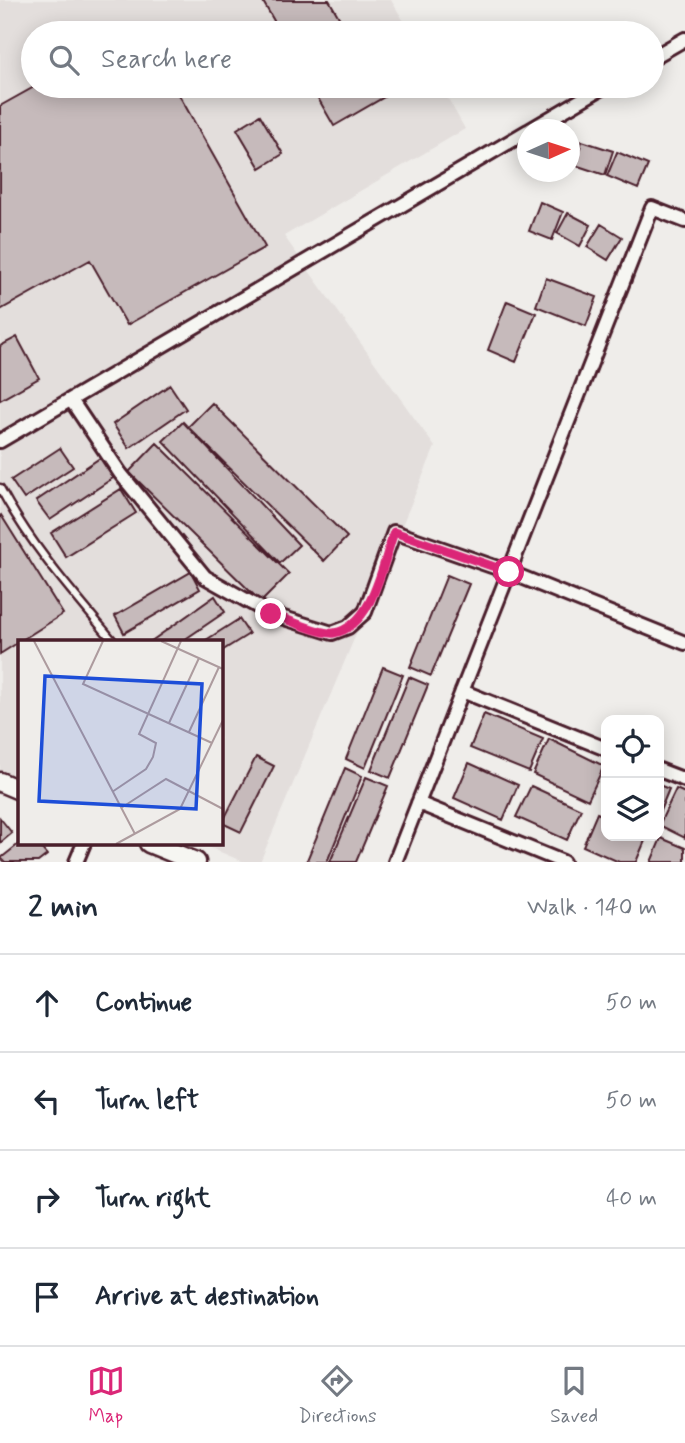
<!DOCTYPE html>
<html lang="en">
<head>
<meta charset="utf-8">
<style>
  :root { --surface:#fff; --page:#f2f2f3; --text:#1f2937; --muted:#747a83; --line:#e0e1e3; --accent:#db2777 }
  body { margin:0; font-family:Mynerve,sans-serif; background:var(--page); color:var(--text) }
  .controls { position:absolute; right:21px; bottom:21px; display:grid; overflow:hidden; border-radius:14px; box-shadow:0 4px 18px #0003 }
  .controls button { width:63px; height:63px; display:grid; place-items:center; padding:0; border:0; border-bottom:2px solid var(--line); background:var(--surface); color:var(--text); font:35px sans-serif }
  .compass { position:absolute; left:517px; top:119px; width:63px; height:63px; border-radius:50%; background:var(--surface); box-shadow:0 4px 18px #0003; rotate:87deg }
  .stop { position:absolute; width:21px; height:21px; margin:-16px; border:5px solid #db2777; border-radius:50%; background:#fff }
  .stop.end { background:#db2777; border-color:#fff; box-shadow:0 2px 7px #0008 }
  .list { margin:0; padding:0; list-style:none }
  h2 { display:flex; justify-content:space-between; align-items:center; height:91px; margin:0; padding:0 28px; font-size:30px }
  h2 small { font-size:23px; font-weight:400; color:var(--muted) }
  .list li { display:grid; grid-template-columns:46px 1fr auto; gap:21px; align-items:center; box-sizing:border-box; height:98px; padding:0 28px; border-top:2px solid var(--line) }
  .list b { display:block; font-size:26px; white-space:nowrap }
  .list em { font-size:23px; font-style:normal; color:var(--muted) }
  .icon { flex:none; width:38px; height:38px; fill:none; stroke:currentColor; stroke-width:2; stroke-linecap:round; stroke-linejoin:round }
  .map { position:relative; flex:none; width:685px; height:862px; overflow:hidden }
  .search { position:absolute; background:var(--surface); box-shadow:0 4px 18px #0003; left:21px; right:21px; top:21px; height:77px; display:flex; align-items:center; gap:18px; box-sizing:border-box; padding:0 24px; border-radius:38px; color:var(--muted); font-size:26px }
  .sheet { height:483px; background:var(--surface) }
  nav { display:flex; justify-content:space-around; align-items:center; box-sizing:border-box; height:98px; border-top:2px solid var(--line); background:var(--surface); font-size:19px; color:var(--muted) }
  nav a { display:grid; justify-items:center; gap:4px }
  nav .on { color:var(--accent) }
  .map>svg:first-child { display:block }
  .built { fill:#e3dedc }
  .building { fill:#c6babb; stroke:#4a1f2b; stroke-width:2 }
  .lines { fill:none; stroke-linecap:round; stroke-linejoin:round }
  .lane-casing { stroke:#4a1f2b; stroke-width:11 }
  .street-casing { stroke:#4a1f2b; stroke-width:18 }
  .secondary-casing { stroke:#4a1f2b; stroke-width:23 }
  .lane { stroke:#f6f6f2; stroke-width:6 }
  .street { stroke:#f6f6f2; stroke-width:12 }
  .secondary { stroke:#f6f6f2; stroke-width:18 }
  .route { stroke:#db2777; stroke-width:9 }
  .inset-road { fill:none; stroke:#ad9b9e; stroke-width:2 }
  .view { fill:#1d4ed8; fill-opacity:0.15; stroke:#1d4ed8; stroke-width:3.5 }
  .inset-edge { fill:none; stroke:#4a1f2b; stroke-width:3.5 }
</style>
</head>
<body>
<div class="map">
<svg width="685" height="862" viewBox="0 0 685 862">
  <rect width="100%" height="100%" fill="#efedea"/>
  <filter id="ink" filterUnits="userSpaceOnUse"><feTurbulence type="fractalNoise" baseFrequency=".0143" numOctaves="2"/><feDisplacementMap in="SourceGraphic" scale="14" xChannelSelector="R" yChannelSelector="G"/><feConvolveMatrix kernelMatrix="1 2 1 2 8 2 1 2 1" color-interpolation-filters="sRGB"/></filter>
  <g filter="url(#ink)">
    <!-- built -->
    <path class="built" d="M 0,0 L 391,0 L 411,33 L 33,33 L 33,86 L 441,86 L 465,129 L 284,236 L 435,447 L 260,862 L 244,862 L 199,843 L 220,843 L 220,642 L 19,642 L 19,772 L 0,786 Z"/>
    <!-- building -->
    <path class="building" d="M 262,0 L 329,0 L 348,33 L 281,33 Z
      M 141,26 L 145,33 L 129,33 Z
      M 36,86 L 174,86 L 265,247 L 127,325 L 90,260 L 0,310 L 0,106 Z
      M 311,86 L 378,86 L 384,97 L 334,126 Z
      M 260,115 L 283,154 L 260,168 L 237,129 Z
      M 582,141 L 613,151 L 605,175 L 575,165 Z
      M 617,152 L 648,165 L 638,189 L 607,176 Z
      M 540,202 L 563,212 L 552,240 L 529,231 Z
      M 568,213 L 591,225 L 580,246 L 557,233 Z
      M 601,224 L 622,237 L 608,260 L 587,247 Z
      M 546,278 L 597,297 L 586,326 L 536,306 Z
      M 507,301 L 536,313 L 516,362 L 488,350 Z
      M 17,337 L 39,378 L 0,400 L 0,346 Z
      M 170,385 L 186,409 L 129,448 L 113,424 Z
      M 212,403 L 347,537 L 324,561 L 188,427 Z
      M 183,422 L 299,545 L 280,563 L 163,441 Z
      M 157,443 L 289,574 L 261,602 L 129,472 Z
      M 60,448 L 73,467 L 24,499 L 11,480 Z
      M 100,458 L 113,478 L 50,520 L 36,501 Z
      M 121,489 L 136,513 L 66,557 L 51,533 Z
      M 1,515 L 63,614 L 0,654 L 0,516 Z
      M 191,572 L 200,589 L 124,633 L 115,616 Z
      M 447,575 L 469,584 L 431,676 L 410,667 Z
      M 215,596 L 225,612 L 181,642 L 150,642 Z
      M 239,619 L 249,634 L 220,652 L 220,642 L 203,642 Z
      M 383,667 L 403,675 L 365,768 L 346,759 Z
      M 409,677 L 428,685 L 390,778 L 371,770 Z
      M 484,714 L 543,739 L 529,772 L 470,748 Z
      M 549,739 L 604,766 L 588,800 L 533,774 Z
      M 256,757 L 274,766 L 241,832 L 222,823 Z
      M 469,763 L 518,785 L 503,820 L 454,798 Z
      M 345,768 L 362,776 L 327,862 L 310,862 L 307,860 Z
      M 366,777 L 388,786 L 356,862 L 330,862 Z
      M 659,785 L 669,789 L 659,813 Z
      M 531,786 L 581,809 L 567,840 L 516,817 Z
      M 676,789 L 685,793 L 685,838 L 659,825 Z
      M 597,813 L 606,817 L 606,836 L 647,836 L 636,862 L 619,862 L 583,846 Z
      M 0,818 L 12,833 L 0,843 Z
      M 661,838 L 685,848 L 685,862 L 651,862 Z
      M 20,843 L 37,843 L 47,855 L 38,862 L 5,862 L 1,858 Z"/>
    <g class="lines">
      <!-- lane casing -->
      <g class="lane-casing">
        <path id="lane" d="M 0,488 C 31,546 72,592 114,642"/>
      </g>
      <!-- street casing -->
      <g class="street-casing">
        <path id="street" d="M 652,58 L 685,39
          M 530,130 L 605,86
          M 71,400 L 120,473 L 205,577 L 271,614 L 332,633 L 348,627 L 365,612 L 394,532 L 509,572 L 685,643
          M 0,441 L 528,131
          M 462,691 L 606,749
          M 659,770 L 685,780
          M 418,803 L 563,862
          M 76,862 L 84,843
          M 395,862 L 652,208 L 685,221"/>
      </g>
      <!-- secondary casing -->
      <g class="secondary-casing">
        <path id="secondary" d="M 0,782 L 19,790
          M 149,843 L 196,862"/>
      </g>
      <!-- lane -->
      <use href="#lane" class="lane"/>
      <!-- street -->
      <use href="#street" class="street"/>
      <!-- secondary -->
      <use href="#secondary" class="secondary"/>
    </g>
  </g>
  <g class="lines" filter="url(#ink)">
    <!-- route -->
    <path class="route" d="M 271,614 C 284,618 322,635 334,633 C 373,626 383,563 394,532 L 509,572"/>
  </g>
  <!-- overview -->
  <g transform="translate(18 640)">
    <rect width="205" height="205" fill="#efedea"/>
    <path class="inset-road" d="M 16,1 L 117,194M 85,1 L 65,44 L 194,103M 143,1 L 205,29M 151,83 L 181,18M 171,92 L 201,27M 94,152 L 128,129 L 135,117 L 138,103 L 121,94 L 163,1M 103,168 L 148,139 L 205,169M 98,204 L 162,169 L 205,80"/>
    <path class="view" d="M 27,36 L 184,44 L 178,169 L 21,161 Z"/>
    <rect width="205" height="205" class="inset-edge"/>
  </g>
</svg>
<div class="controls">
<button><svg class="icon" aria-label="locate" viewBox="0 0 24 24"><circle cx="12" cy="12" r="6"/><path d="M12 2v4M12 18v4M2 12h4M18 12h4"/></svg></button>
<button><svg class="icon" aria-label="layers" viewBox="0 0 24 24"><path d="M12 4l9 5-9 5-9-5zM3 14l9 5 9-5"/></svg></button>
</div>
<svg class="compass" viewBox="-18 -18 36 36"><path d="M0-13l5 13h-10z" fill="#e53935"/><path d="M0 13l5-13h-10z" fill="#747a83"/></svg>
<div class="stop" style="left:509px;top:572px"></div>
<div class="stop end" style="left:271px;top:614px"></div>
<div class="search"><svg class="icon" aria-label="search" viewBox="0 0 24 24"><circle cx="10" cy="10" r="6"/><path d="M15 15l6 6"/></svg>Search here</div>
</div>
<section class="sheet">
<h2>2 min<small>Walk · 140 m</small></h2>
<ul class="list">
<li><svg class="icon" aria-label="ahead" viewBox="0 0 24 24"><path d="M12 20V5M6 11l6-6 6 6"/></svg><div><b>Continue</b></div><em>50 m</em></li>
<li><svg class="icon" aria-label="left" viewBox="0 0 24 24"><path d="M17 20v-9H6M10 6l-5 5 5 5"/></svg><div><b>Turn left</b></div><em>50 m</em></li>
<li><svg class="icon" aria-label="right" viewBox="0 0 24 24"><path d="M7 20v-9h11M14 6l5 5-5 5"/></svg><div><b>Turn right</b></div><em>40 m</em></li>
<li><svg class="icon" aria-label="arrive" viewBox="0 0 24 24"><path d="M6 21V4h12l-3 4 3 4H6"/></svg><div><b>Arrive at destination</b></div></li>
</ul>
</section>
<nav>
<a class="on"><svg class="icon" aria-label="map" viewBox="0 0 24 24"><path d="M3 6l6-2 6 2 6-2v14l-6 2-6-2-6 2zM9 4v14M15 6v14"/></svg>Map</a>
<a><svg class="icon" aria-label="directions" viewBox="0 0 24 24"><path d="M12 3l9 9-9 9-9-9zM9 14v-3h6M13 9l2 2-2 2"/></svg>Directions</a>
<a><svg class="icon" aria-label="saved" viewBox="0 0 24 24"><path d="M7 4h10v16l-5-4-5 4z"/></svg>Saved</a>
</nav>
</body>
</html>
